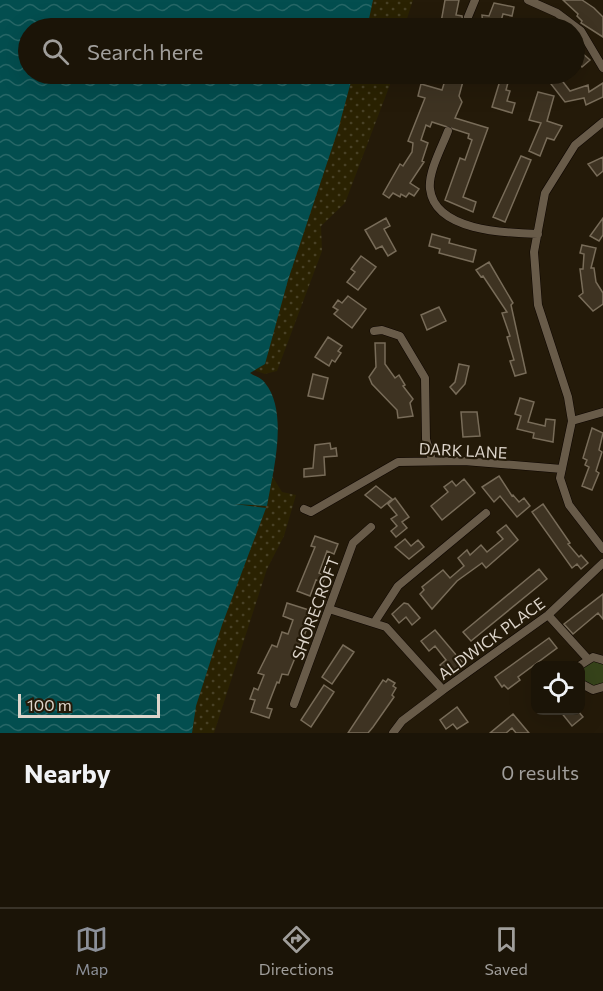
<!DOCTYPE html>
<html lang="en">
<head>
<meta charset="utf-8">
<style>
  :root { --surface:#1b1407; --page:#241d11; --text:#f1f3f6; --muted:#a09e9b; --line:#393328; --accent:#8c9099 }
  body { margin:0; font-family:Commissioner,sans-serif; background:var(--page); color:var(--text) }
  .controls { position:absolute; right:18px; bottom:18px; display:grid; overflow:hidden; border-radius:12px; box-shadow:0 6px 24px #0002 }
  .controls button { width:54px; height:54px; display:grid; place-items:center; padding:0; border:0; border-bottom:2px solid var(--line); background:var(--surface); color:var(--text); font:30px sans-serif }
  .scale { position:absolute; left:18px; bottom:15px; width:142px; box-sizing:border-box; padding-left:6px; border:3px solid #ddd5cb; border-top:0; font-size:16px; line-height:21px; white-space:nowrap; color:#ddd5cb; -webkit-text-stroke:4px #241a09; paint-order:stroke }
  .list { margin:0; padding:0; list-style:none }
  h2 { display:flex; justify-content:space-between; align-items:center; height:78px; margin:0; padding:0 24px; font-size:26px }
  h2 small { font-size:20px; font-weight:400; color:var(--muted) }
  .icon { flex:none; width:33px; height:33px; fill:none; stroke:currentColor; stroke-width:2; stroke-linecap:round; stroke-linejoin:round }
  .map { position:relative; flex:none; width:603px; height:733px; overflow:hidden }
  .search { position:absolute; background:var(--surface); box-shadow:0 6px 24px #0002; left:18px; right:18px; top:18px; height:66px; display:flex; align-items:center; gap:15px; box-sizing:border-box; padding:0 21px; border-radius:33px; color:var(--muted); font-size:22px }
  .sheet { height:174px; background:var(--surface) }
  nav { display:flex; justify-content:space-around; align-items:center; box-sizing:border-box; height:84px; border-top:2px solid var(--line); background:var(--surface); font-size:16px; color:var(--muted) }
  nav a { display:grid; justify-items:center; gap:3px }
  nav .on { color:var(--accent) }
  .map>svg:first-child { display:block }
  .grass { fill:#36431a }
  .sand { fill:url(#sand-dots) }
  .water { fill:url(#water-waves) }
  .building { fill:#3e3322; stroke:#786c59; stroke-width:1.5 }
  .lines { fill:none; stroke-linecap:round; stroke-linejoin:round }
  .street-casing { stroke:#0d0500; stroke-width:9 }
  .street { stroke:#685b49; stroke-width:8 }
  .labels { text-anchor:middle; dominant-baseline:central; stroke-width:4.5; stroke-linejoin:round; paint-order:stroke }
  .street-label { font-size:16px; fill:#ddd5cb; stroke:#241a09 }
</style>
</head>
<body>
<div class="map">
<svg width="603" height="733" viewBox="0 0 603 733">
  <defs>
    <pattern id="sand-dots" width="8" height="8" patternUnits="userSpaceOnUse" patternTransform="scale(1.5)"><rect width="8" height="8" fill="#2a2202"/><path d="M2 2h.1M6 6h.1" fill="none" stroke="#484126" stroke-width="1.8" stroke-linecap="round"/></pattern>
    <pattern id="water-waves" width="16" height="10" patternUnits="userSpaceOnUse" patternTransform="scale(1.5)"><rect width="16" height="10" fill="#034e4f"/><path d="M0 5q4-4 8 0t8 0" fill="none" stroke="#276767"/></pattern>
  </defs>
  <rect width="100%" height="100%" fill="#241a09"/>
  <!-- grass -->
  <path class="grass" d="M 594,660 L 603,663 L 603,684 L 597,687 L 584,683 L 581,676 L 582,666 Z"/>
  <!-- sand -->
  <path class="sand" d="M 332,0 L 413,0 L 404,28 L 324,28 Z
    M 311,74 L 394,74 L 345,203 L 321,226 L 322,251 L 277,371 L 265,374 L 235,364 L 269,471 L 282,492 L 296,495 L 284,536 L 267,569 L 214,733 L 133,733 Z"/>
  <!-- water -->
  <path class="water" d="M 0,0 L 373,0 L 367,28 L 28,28 L 28,74 L 353,74 L 338,130 L 288,280 L 265,364 L 250,373 C 254,376 262,378 265,383 C 289,412 273,472 267,506 L 234,504 L 266,508 L 222,625 L 196,706 L 192,733 L 0,733 Z"/>
  <!-- building -->
  <path class="building" d="M 445,0 L 459,0 L 456,15 L 462,16 L 463,27 L 440,28 Z
    M 563,0 L 582,0 L 594,8 L 603,17 L 603,37 L 581,23 L 582,21 L 577,16 L 578,14 Z
    M 494,3 L 514,7 L 512,16 L 503,14 L 499,28 L 483,28 L 482,15 L 489,16 Z
    M 574,46 L 590,60 L 582,67 L 574,57 Z
    M 447,74 L 465,74 L 459,96 L 462,102 L 455,118 L 488,128 L 463,197 L 476,202 L 473,212 L 445,200 L 460,158 L 465,160 L 472,140 L 468,138 L 469,134 L 432,122 L 430,127 L 426,125 L 421,140 L 428,143 L 422,161 L 424,162 L 410,183 L 419,189 L 414,196 L 409,193 L 406,197 L 401,194 L 400,197 L 393,193 L 389,198 L 383,194 L 400,164 L 403,166 L 412,152 L 413,143 L 408,141 L 425,98 L 418,96 L 421,84 L 442,90 Z
    M 502,74 L 508,74 L 509,79 L 506,90 L 510,91 L 507,101 L 515,103 L 512,113 L 492,107 Z
    M 560,78 L 570,91 L 588,85 L 589,92 L 603,83 L 603,97 L 586,105 L 584,98 L 565,102 L 551,84 Z
    M 538,92 L 554,96 L 547,121 L 562,126 L 554,140 L 547,138 L 540,156 L 529,151 L 541,123 L 529,120 Z
    M 521,156 L 531,160 L 505,222 L 493,217 Z
    M 603,157 L 603,171 L 597,176 L 588,164 Z
    M 386,218 L 390,226 L 384,229 L 396,251 L 388,256 L 382,246 L 376,249 L 365,230 Z
    M 603,218 L 603,235 L 599,241 L 590,236 Z
    M 432,234 L 450,239 L 449,243 L 476,250 L 473,262 L 439,253 L 440,249 L 429,246 Z
    M 582,245 L 596,248 L 591,268 L 594,268 L 596,282 L 603,293 L 603,304 L 593,311 L 579,296 L 583,293 L 580,269 L 583,269 L 584,254 L 580,253 Z
    M 361,256 L 376,267 L 358,290 L 347,282 L 355,272 L 351,269 Z
    M 489,262 L 513,303 L 511,305 L 526,373 L 515,376 L 510,361 L 514,360 L 507,337 L 510,336 L 502,313 L 507,312 L 483,276 L 481,277 L 476,270 Z
    M 348,296 L 366,309 L 352,328 L 334,314 L 338,310 L 333,307 L 338,300 L 342,303 Z
    M 439,307 L 446,321 L 427,330 L 421,315 Z
    M 328,337 L 342,346 L 338,351 L 341,353 L 335,362 L 332,360 L 329,366 L 315,357 Z
    M 375,343 L 385,343 L 385,364 L 395,378 L 399,375 L 405,385 L 403,386 L 413,399 L 410,403 L 413,416 L 398,418 L 397,410 L 372,384 L 369,377 L 376,367 Z
    M 459,364 L 469,366 L 465,384 L 456,394 L 450,387 L 455,382 Z
    M 313,374 L 328,378 L 323,399 L 308,396 Z
    M 520,398 L 534,402 L 528,422 L 545,426 L 546,419 L 555,420 L 553,442 L 533,438 L 534,433 L 517,429 L 521,416 L 515,414 Z
    M 461,412 L 477,412 L 480,436 L 463,437 Z
    M 592,428 L 603,433 L 599,450 L 602,452 L 596,471 L 599,473 L 592,490 L 582,486 L 589,467 L 585,465 L 587,460 L 583,458 Z
    M 330,443 L 331,449 L 336,448 L 337,456 L 324,457 L 325,475 L 304,477 L 304,469 L 313,468 L 315,445 Z
    M 499,476 L 512,496 L 513,495 L 519,502 L 524,498 L 530,506 L 517,517 L 500,496 L 494,502 L 482,487 Z
    M 464,479 L 475,493 L 442,520 L 431,506 L 448,492 L 444,487 L 452,481 L 456,486 Z
    M 376,486 L 392,499 L 381,508 L 365,495 Z
    M 395,498 L 409,517 L 402,522 L 407,528 L 396,537 L 391,531 L 397,526 L 391,519 L 397,515 L 388,504 Z
    M 543,504 L 570,543 L 568,544 L 579,557 L 581,555 L 588,563 L 581,569 L 577,564 L 572,568 L 532,512 Z
    M 506,525 L 518,540 L 486,568 L 482,563 L 457,581 L 432,609 L 420,594 L 424,590 L 422,587 L 443,570 L 450,578 L 464,566 L 458,558 L 467,550 L 470,555 L 481,545 L 487,552 L 503,539 L 497,532 Z
    M 315,536 L 338,544 L 334,554 L 327,551 L 319,573 L 326,576 L 323,582 L 316,580 L 310,596 L 297,591 L 315,547 L 311,546 Z
    M 405,539 L 411,546 L 418,540 L 424,547 L 409,559 L 395,547 Z
    M 539,569 L 547,579 L 471,641 L 463,632 Z
    M 603,594 L 603,619 L 598,613 L 573,634 L 564,624 Z
    M 287,603 L 309,610 L 304,624 L 308,626 L 288,675 L 282,674 L 279,683 L 277,682 L 267,708 L 272,709 L 269,718 L 251,712 L 255,700 L 250,699 L 254,688 L 258,690 L 264,675 L 258,673 L 272,645 L 277,647 L 282,632 L 288,634 L 293,620 L 283,616 Z
    M 404,603 L 408,604 L 420,618 L 412,625 L 406,617 L 399,623 L 392,614 Z
    M 435,630 L 463,663 L 448,674 L 440,665 L 446,660 L 435,646 L 429,651 L 421,641 Z
    M 549,638 L 557,648 L 518,677 L 520,680 L 508,689 L 504,685 L 502,687 L 495,677 Z
    M 343,645 L 354,652 L 332,684 L 322,677 Z
    M 388,679 L 395,683 L 393,686 L 396,688 L 392,695 L 394,697 L 373,727 L 368,733 L 348,733 L 383,680 L 386,682 Z
    M 324,685 L 334,692 L 311,727 L 301,720 Z
    M 457,707 L 468,722 L 457,729 L 453,724 L 446,729 L 440,720 Z
    M 560,711 L 578,711 L 583,717 L 572,726 Z
    M 513,714 L 529,733 L 516,733 L 512,728 L 506,733 L 490,733 Z"/>
  <g class="lines">
    <!-- street casing -->
    <g class="street-casing">
      <path id="street" d="M 528,0 L 557,13 L 581,31 L 603,68
        M 468,17 L 475,0
        M 603,122 L 575,145 L 545,193 L 534,252 L 538,305 L 568,397 L 572,421 L 560,478 L 569,505 L 603,549
        M 448,131 C 442,147 428,172 430,189 C 435,231 505,233 538,234
        M 374,331 L 382,330 L 400,336 L 425,378 L 426,439 L 432,460
        M 572,421 L 603,412
        M 304,509 L 311,512 L 398,462 L 464,461 L 562,469
        M 329,609 L 386,627 L 443,690
        M 548,615 L 587,658
        M 374,623 L 398,586 L 486,513
        M 579,666 L 593,657 L 603,660
        M 580,683 L 593,690 L 603,687
        M 294,704 L 353,543 L 371,527
        M 393,733 L 402,721 L 443,690 L 548,615 L 603,563"/>
    </g>
    <!-- street -->
    <use href="#street" class="street"/>
  </g>
  <g class="labels">
    <!-- street labels -->
    <g class="street-label">
      <text transform="translate(463 450) rotate(3)">DARK LANE</text>
      <text transform="translate(315 608) rotate(-70)">SHORECROFT</text>
      <text transform="translate(491 638) rotate(-36)">ALDWICK PLACE</text>
    </g>
  </g>
</svg>
<div class="controls">
<button><svg class="icon" aria-label="locate" viewBox="0 0 24 24"><circle cx="12" cy="12" r="6"/><path d="M12 2v4M12 18v4M2 12h4M18 12h4"/></svg></button>
</div>
<div class="scale">100 m</div>
<div class="search"><svg class="icon" aria-label="search" viewBox="0 0 24 24"><circle cx="10" cy="10" r="6"/><path d="M15 15l6 6"/></svg>Search here</div>
</div>
<section class="sheet">
<h2>Nearby<small>0 results</small></h2>
<ul class="list">
</ul>
</section>
<nav>
<a class="on"><svg class="icon" aria-label="map" viewBox="0 0 24 24"><path d="M3 6l6-2 6 2 6-2v14l-6 2-6-2-6 2zM9 4v14M15 6v14"/></svg>Map</a>
<a><svg class="icon" aria-label="directions" viewBox="0 0 24 24"><path d="M12 3l9 9-9 9-9-9zM9 14v-3h6M13 9l2 2-2 2"/></svg>Directions</a>
<a><svg class="icon" aria-label="saved" viewBox="0 0 24 24"><path d="M7 4h10v16l-5-4-5 4z"/></svg>Saved</a>
</nav>
</body>
</html>
